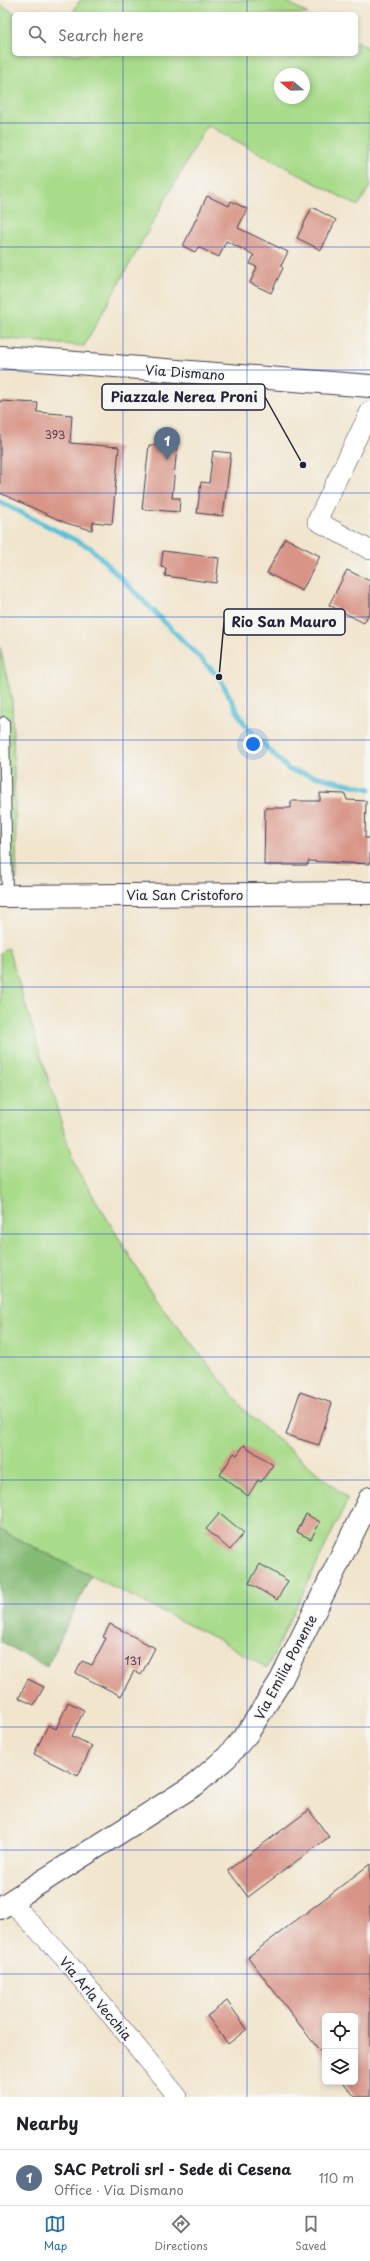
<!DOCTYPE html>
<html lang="en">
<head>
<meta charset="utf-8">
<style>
  :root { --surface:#fff; --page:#f6f6f6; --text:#202124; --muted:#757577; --line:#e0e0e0; --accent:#1f6fb2 }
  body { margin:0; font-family:"Playpen Sans",sans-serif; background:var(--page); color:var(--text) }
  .controls { position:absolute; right:12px; bottom:12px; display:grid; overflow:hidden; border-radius:6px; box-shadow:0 2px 6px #0003 }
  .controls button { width:36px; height:36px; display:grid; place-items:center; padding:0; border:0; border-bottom:1px solid var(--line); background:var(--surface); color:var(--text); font:20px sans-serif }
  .compass { position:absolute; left:274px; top:68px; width:36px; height:36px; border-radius:50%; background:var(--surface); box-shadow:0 2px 6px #0003; rotate:289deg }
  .you { position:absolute; left:253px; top:744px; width:14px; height:14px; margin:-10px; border:3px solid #fff; border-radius:50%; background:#1a73e8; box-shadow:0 0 0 6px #1a73e833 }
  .badge { display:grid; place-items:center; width:26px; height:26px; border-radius:50%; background:var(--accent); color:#fff; font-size:13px; font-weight:700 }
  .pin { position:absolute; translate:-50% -33px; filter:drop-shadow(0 1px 2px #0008) }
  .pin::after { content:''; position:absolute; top:21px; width:14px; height:12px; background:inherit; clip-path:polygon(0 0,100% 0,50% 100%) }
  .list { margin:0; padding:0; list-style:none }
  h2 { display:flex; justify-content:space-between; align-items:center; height:52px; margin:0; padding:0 16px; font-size:17px }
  h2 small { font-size:13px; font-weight:400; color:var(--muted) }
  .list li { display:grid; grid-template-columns:26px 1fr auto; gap:12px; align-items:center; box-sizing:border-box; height:56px; padding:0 16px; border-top:1px solid var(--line) }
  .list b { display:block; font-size:15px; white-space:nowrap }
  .list p { margin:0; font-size:13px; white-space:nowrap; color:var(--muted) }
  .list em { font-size:13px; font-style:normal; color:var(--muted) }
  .icon { flex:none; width:22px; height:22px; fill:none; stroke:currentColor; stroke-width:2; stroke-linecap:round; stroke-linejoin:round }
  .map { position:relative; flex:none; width:370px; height:2097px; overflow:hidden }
  .search { position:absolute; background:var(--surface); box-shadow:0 2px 6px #0003; left:12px; right:12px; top:12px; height:44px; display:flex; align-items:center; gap:10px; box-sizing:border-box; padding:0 14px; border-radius:6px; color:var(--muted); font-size:15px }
  .sheet { height:108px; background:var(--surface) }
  nav { display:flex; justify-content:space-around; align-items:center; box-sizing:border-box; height:56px; border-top:1px solid var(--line); background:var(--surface); font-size:11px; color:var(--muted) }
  nav a { display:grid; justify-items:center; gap:2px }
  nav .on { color:var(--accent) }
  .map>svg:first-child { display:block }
  .green { fill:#a8db8a; stroke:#657e62; fill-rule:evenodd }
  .forest { fill:#86bb76; stroke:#546e58 }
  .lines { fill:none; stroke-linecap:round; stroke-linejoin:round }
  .stream { stroke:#5bc1d9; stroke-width:5 }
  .building { fill:#d89487 }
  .service-casing { stroke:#413f51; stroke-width:12 }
  .minor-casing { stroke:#413f51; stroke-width:20 }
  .tertiary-casing { stroke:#413f51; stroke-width:24 }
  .secondary-casing { stroke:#413f51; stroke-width:24 }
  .service { stroke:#fff; stroke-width:10 }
  .minor { stroke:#fff; stroke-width:19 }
  .tertiary { stroke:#fff; stroke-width:22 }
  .secondary { stroke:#fff; stroke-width:22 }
  .grid { fill:none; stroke:#1d4ed8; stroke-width:1; stroke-opacity:0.55 }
  .labels { text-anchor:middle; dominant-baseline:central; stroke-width:3; stroke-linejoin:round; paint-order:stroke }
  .number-label { font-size:11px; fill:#503e4e }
  .street-label { font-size:13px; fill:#22223b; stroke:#f6f6f2 }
  .leader { fill:none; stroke:#22223b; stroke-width:1.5 }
  .callout-dot { fill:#22223b; stroke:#f6f6f2; stroke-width:1.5 }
  .callout { fill:#f6f6f2; stroke:#22223b; stroke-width:1.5 }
  .callout-label { font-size:14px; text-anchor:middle; font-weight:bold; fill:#22223b }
</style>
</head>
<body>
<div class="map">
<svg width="370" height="2097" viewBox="0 0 370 2097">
  <rect width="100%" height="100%" fill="#f6f6f2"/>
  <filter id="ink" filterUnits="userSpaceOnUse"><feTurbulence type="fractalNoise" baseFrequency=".025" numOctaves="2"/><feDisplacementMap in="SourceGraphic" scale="8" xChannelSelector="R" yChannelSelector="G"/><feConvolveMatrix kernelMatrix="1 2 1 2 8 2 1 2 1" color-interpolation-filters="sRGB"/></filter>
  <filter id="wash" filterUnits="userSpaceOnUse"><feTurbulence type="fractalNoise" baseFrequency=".012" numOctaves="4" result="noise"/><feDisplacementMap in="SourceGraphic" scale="16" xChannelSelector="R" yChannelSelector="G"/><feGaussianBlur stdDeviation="0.9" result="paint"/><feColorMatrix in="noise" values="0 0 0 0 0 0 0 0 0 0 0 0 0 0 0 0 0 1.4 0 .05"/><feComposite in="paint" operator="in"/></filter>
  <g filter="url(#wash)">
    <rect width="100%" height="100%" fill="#f1e5cd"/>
    <!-- green -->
    <path class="green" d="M 80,0 L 284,0 L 308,14 L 72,14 Z
      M 0,5 L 16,14 L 14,14 L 14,54 L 356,54 L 356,41 L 370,49 L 370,186 L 358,206 L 207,125 L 84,346 L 0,338 ZM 280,74 L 304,74 L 304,98 L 280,98 Z
      M 0,647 L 12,700 L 17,880 L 0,880 Z
      M 8,948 L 74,1164 L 155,1298 L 247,1413 L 348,1499 L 267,1668 L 225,1643 L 0,1530 L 0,953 Z"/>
    <!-- forest -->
    <path class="forest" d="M 0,1530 L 91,1576 L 47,1667 L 0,1641 Z"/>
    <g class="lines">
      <!-- stream -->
      <path class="stream" d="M 0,502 L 91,548 L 219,677 L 245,725 L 289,770 L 370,789"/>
    </g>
    <g id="blocks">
      <!-- building -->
      <path class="building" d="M 207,196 L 229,206 L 231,201 L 247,209 L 238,228 L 288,252 L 281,266 L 283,268 L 271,293 L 250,283 L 257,267 L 250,264 L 254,255 L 226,241 L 219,257 L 198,247 L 195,252 L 183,246 Z
        M 312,207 L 336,220 L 321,250 L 297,238 Z
        M 0,401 L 38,403 L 37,412 L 72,415 L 70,443 L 119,447 L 112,524 L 93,522 L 92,530 L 84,528 L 66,523 L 0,493 Z
        M 149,445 L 177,447 L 172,498 L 180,498 L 179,512 L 142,509 Z
        M 213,451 L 231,453 L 223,516 L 197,513 L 201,482 L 209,483 Z
        M 285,538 L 320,556 L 302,591 L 267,573 Z
        M 163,551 L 219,558 L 216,583 L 165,576 L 166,568 L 161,567 Z
        M 347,570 L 370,581 L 370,611 L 364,623 L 329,605 Z
        M 320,793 L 345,794 L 347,800 L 366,801 L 365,838 L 370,838 L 370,864 L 308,861 L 308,865 L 264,865 L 265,808 L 291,808 L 291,801 L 320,801 Z
        M 300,1392 L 332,1403 L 319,1445 L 286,1435 Z
        M 244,1445 L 273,1465 L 261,1482 L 258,1480 L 248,1496 L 220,1475 L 234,1453 L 237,1455 Z
        M 220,1513 L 244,1533 L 230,1550 L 206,1529 Z
        M 306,1514 L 320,1522 L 311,1539 L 297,1532 Z
        M 260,1564 L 288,1581 L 277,1600 L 249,1583 Z
        M 110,1624 L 155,1648 L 141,1675 L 134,1671 L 121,1696 L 76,1673 L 82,1661 L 92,1665 L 106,1638 L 103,1637 Z
        M 28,1679 L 44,1687 L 34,1705 L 19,1698 Z
        M 68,1702 L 84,1710 L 72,1736 L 92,1746 L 78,1776 L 34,1754 L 48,1725 L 56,1729 Z
        M 309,1810 L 329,1837 L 248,1897 L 228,1870 Z
        M 370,1864 L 370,2097 L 355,2097 L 343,2082 L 355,2082 L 355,2016 L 325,2016 L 325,2058 L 248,1957 Z
        M 227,2001 L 247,2029 L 228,2044 L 207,2016 Z"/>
    </g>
  </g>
  <g filter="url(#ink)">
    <use href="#blocks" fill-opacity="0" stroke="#413f51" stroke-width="1"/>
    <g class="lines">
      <!-- service casing -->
      <g class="service-casing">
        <path id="service" d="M 4,722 L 7,896"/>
      </g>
      <!-- minor casing -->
      <g class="minor-casing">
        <path id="minor" d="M 370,411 L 317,521 L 370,550
          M 11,1902 L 64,1958 L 178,2097"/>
      </g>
      <!-- tertiary casing -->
      <g class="tertiary-casing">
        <path id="tertiary" d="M 0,896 L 370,893"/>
      </g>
      <!-- secondary casing -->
      <g class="secondary-casing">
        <path id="secondary" d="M 0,357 L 370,386
          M 0,1908 L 196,1784 L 227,1757 L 247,1734 L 281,1680 L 370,1498"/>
      </g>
      <!-- service -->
      <use href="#service" class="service"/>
      <!-- minor -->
      <use href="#minor" class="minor"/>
      <!-- tertiary -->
      <use href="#tertiary" class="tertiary"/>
      <!-- secondary -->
      <use href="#secondary" class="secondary"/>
    </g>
  </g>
  <!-- grid -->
  <path class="grid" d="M 123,0 L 123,14M 247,0 L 247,14M 123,54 L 123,2097M 247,54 L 247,2097M 0,123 L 370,123M 0,247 L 370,247M 0,370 L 370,370M 0,493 L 370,493M 0,617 L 370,617M 0,740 L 370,740M 0,863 L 370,863M 0,987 L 370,987M 0,1110 L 370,1110M 0,1234 L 370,1234M 0,1357 L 370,1357M 0,1480 L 370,1480M 0,1604 L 370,1604M 0,1727 L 370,1727M 0,1850 L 370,1850M 0,1974 L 370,1974"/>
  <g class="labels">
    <!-- number labels -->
    <g class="number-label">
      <text x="55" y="434">393</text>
      <text x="133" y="1660">131</text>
    </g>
    <!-- street labels -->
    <g class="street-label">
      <text transform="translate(185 372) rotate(4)">Via Dismano</text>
      <text x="185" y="894">Via San Cristoforo</text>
      <text transform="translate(285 1667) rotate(-62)">Via Emilia Ponente</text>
      <text transform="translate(96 1998) rotate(50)">Via Arla Vecchia</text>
    </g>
  </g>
  <!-- callouts -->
  <path class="leader" d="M303 465L265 397M219 677L224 622"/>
  <g class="callout-dot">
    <circle cx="303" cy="465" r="4"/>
    <circle cx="219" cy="677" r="4"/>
  </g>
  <g class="callout">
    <rect x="102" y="384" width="163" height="26" rx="4"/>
    <rect x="224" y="609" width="121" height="26" rx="4"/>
  </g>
  <g class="callout-label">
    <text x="184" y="402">Piazzale Nerea Proni</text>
    <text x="284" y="627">Rio San Mauro</text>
  </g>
</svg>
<div class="controls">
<button><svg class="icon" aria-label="locate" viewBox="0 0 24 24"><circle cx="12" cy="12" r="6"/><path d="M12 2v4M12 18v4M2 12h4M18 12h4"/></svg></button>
<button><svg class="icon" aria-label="layers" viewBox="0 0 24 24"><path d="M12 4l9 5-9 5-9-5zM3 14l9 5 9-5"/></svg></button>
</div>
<svg class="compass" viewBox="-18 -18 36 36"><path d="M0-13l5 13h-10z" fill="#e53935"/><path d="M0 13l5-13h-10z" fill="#757577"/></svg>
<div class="you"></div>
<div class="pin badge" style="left:167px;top:460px;background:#5c6f8a">1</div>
<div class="search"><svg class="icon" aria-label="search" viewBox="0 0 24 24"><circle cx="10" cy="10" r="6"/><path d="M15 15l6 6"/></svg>Search here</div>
</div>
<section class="sheet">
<h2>Nearby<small></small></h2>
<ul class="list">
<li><span class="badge" style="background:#5c6f8a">1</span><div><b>SAC Petroli srl - Sede di Cesena</b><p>Office · Via Dismano</p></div><em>110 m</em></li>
</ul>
</section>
<nav>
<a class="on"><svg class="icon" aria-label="map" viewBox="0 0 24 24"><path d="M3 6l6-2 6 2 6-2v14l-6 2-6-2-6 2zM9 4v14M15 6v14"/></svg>Map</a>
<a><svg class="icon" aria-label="directions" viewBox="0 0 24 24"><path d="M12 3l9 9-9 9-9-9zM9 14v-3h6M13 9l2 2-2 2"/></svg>Directions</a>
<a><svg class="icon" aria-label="saved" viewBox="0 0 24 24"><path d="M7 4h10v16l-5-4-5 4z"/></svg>Saved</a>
</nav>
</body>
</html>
